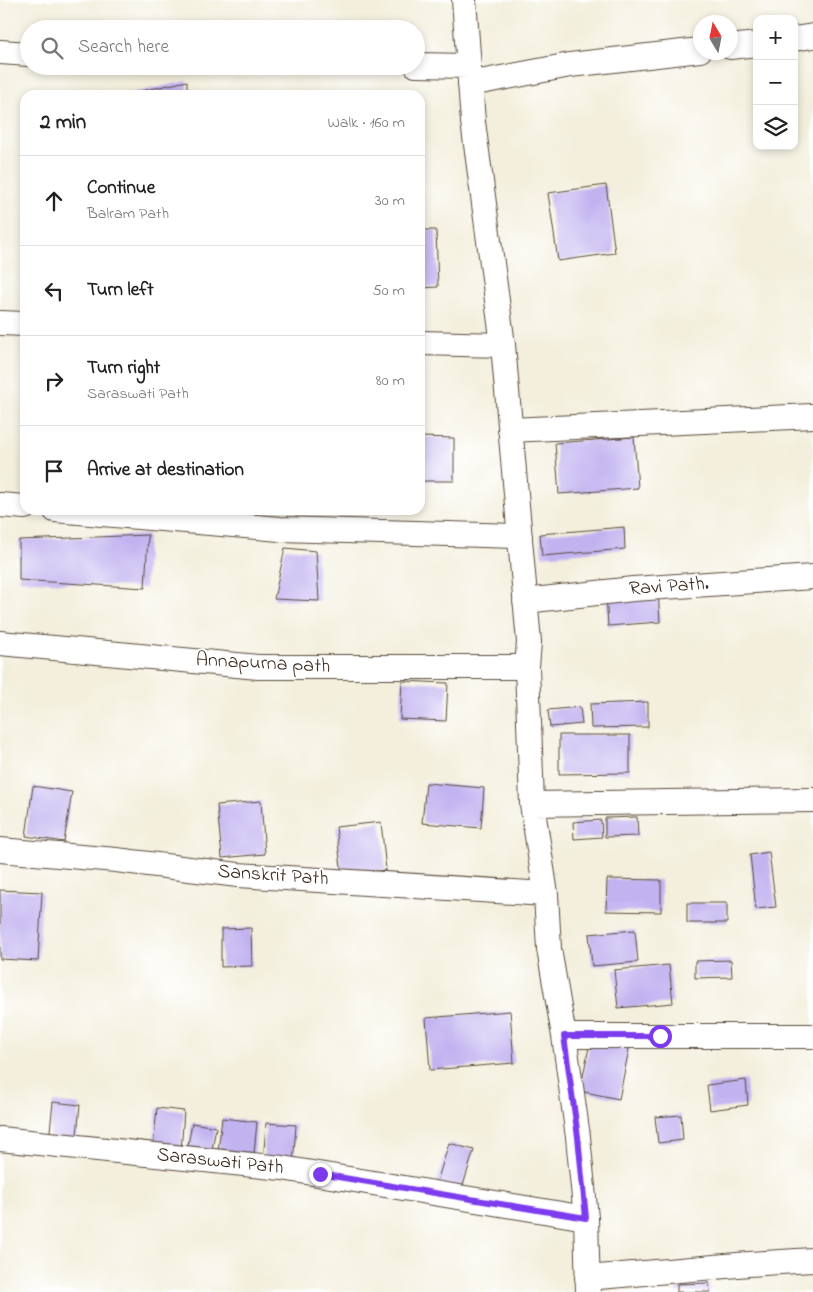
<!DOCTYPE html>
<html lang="en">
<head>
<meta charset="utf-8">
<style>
  :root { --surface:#fff; --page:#f6f6f6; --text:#222; --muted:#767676; --line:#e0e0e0 }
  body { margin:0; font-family:"Indie Flower",sans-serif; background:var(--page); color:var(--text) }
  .controls { position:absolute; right:15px; top:15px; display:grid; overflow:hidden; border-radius:10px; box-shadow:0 2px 8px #0003 }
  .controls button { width:45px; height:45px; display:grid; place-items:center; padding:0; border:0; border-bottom:1px solid var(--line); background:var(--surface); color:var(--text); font:25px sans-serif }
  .compass { position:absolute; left:693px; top:15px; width:45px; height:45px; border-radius:50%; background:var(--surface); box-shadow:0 2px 8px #0003; rotate:350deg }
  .stop { position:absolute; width:15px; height:15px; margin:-11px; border:4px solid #7c3aed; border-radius:50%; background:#fff }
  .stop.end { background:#7c3aed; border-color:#fff; box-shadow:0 1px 5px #0008 }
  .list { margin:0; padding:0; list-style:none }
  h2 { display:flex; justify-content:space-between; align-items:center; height:65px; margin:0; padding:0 20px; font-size:21px }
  h2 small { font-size:16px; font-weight:400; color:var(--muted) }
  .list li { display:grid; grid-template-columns:32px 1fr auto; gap:15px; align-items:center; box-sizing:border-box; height:90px; padding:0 20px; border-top:1px solid var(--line) }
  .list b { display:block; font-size:19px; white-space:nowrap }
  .list p { margin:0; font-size:16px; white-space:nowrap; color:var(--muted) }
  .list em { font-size:16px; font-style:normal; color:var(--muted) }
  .icon { flex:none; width:28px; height:28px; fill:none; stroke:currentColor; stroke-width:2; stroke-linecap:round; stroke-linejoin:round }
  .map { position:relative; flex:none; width:813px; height:1292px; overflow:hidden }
  .search { position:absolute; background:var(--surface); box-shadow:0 2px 8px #0003; left:20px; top:20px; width:405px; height:55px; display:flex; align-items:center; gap:12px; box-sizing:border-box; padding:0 18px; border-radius:28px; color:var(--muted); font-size:19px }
  .panel { position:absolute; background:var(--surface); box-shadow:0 2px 8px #0003; left:20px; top:90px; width:405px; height:425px; border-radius:15px }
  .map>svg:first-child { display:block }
  .building { fill:#c1b2f0 }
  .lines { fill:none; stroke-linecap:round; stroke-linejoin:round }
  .minor-casing { stroke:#57483a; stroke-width:26 }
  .minor { stroke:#fff; stroke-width:24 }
  .route { stroke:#7c3aed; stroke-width:6 }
  .labels { text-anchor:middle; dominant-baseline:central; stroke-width:4; stroke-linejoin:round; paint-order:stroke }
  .street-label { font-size:20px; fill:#3b2a1e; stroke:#fff }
</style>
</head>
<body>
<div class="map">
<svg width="813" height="1292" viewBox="0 0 813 1292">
  <rect width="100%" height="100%" fill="#fff"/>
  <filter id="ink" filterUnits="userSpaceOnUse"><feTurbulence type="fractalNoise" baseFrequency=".02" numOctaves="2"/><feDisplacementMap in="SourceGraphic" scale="10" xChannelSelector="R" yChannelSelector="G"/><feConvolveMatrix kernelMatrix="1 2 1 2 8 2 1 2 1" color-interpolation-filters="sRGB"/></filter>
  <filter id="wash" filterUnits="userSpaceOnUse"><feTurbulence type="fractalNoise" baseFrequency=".0096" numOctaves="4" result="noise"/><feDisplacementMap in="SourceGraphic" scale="20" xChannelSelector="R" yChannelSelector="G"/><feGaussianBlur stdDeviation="1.12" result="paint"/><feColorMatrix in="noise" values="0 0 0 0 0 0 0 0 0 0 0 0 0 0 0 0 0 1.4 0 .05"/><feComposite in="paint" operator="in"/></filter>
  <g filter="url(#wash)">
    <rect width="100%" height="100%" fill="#f3efdc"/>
    <g id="blocks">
      <!-- building -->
      <path class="building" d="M 187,81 L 187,95 L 128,95 L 128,94 Z
        M 606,185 L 615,253 L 558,261 L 548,193 Z
        M 420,230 L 436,230 L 438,287 L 420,288 Z
        M 420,437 L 454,438 L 454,481 L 420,481 Z
        M 634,437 L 638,488 L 559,494 L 555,443 Z
        M 624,527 L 625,549 L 542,556 L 540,534 Z
        M 148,535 L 145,588 L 19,580 L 19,540 Z
        M 285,548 L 316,551 L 319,601 L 274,599 Z
        M 658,591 L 660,622 L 608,626 L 606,594 Z
        M 402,681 L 448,683 L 446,721 L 400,719 Z
        M 648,702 L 648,727 L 591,728 L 590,704 Z
        M 580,707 L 582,724 L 550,727 L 548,710 Z
        M 559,735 L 630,735 L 630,773 L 559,774 Z
        M 426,783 L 484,788 L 481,828 L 422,823 Z
        M 33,786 L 72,792 L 64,842 L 26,836 Z
        M 261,801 L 265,854 L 222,858 L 217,805 Z
        M 637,817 L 638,836 L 605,837 L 605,818 Z
        M 601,820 L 602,837 L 574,839 L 573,822 Z
        M 381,822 L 386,870 L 342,875 L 336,827 Z
        M 769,852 L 776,907 L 756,909 L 750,855 Z
        M 607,879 L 661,880 L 661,912 L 606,911 Z
        M 0,890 L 42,892 L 38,961 L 0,959 Z
        M 687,903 L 727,903 L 727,923 L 687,923 Z
        M 251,928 L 252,966 L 221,967 L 221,929 Z
        M 635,930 L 638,962 L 592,966 L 589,934 Z
        M 731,960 L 732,977 L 695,978 L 695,961 Z
        M 669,965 L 673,1003 L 618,1008 L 614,970 Z
        M 510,1011 L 514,1063 L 430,1070 L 426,1018 Z
        M 590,1042 L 629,1049 L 619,1099 L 580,1091 Z
        M 746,1080 L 748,1105 L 710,1110 L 707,1085 Z
        M 53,1102 L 80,1105 L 76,1145 L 49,1141 Z
        M 157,1108 L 184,1111 L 181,1152 L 153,1150 Z
        M 681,1115 L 683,1140 L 658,1143 L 655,1117 Z
        M 222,1118 L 257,1122 L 253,1164 L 217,1160 Z
        M 192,1123 L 216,1127 L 211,1156 L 187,1151 Z
        M 266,1123 L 296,1125 L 293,1165 L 263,1163 Z
        M 449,1143 L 474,1150 L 461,1192 L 436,1185 Z
        M 709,1283 L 710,1292 L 677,1292 L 677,1284 Z"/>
    </g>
  </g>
  <g filter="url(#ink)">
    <use href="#blocks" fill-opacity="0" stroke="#57483a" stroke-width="1"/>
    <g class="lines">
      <!-- minor casing -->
      <g class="minor-casing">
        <path id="minor" d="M 464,0 L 473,122 L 503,345 L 529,642 L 527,667 L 532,804 L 546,894 L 549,949 L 564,1036 L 578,1137 L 586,1218 L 588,1292
          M 794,39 L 813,36
          M 730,47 L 757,44
          M 0,52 L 29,54
          M 416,65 L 469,66
          M 470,84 L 570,65 L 700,50
          M 0,323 L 25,324
          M 420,343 L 503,345
          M 510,430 L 813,416
          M 0,505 L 25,507
          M 55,510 L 280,529 L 520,536
          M 525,601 L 633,589 L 813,577
          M 0,643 L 258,667 L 527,667
          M 532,804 L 813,800
          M 0,850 L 116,860 L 238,875 L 546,894
          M 564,1036 L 813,1036
          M 0,1139 L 282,1168 L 586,1218
          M 587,1278 L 749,1264 L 813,1260"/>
      </g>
      <!-- minor -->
      <use href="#minor" class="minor"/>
    </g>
  </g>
  <g class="lines" filter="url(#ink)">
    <!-- route -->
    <path class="route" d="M 320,1174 L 586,1218 L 578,1137 L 564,1036 L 660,1036"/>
  </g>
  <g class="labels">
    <!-- street labels -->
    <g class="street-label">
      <text transform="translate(669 587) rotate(-4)">Ravi Path.</text>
      <text transform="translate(263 664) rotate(3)">Annapurna path</text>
      <text transform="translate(273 876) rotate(4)">Sanskrit Path</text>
      <text transform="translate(220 1162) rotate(6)">Saraswati Path</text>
    </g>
  </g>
</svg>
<div class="controls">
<button>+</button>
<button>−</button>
<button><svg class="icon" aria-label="layers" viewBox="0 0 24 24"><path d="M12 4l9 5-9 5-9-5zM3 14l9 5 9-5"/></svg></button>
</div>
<svg class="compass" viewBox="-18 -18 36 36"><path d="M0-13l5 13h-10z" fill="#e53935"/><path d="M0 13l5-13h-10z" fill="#767676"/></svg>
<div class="stop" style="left:660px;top:1036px"></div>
<div class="stop end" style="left:320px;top:1174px"></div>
<div class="search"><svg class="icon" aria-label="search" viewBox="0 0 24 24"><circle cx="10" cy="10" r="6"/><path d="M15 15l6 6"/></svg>Search here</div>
<section class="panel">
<h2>2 min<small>Walk · 160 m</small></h2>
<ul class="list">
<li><svg class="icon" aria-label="ahead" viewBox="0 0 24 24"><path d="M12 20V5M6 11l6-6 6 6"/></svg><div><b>Continue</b><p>Balram Path</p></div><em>30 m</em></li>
<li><svg class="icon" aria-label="left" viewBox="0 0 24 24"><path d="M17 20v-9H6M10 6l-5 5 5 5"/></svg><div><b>Turn left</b></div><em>50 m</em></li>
<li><svg class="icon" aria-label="right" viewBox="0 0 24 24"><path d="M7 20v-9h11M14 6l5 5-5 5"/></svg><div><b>Turn right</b><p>Saraswati Path</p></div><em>80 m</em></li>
<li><svg class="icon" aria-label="arrive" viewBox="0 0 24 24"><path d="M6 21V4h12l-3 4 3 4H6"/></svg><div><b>Arrive at destination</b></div></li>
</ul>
</section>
</div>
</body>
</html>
